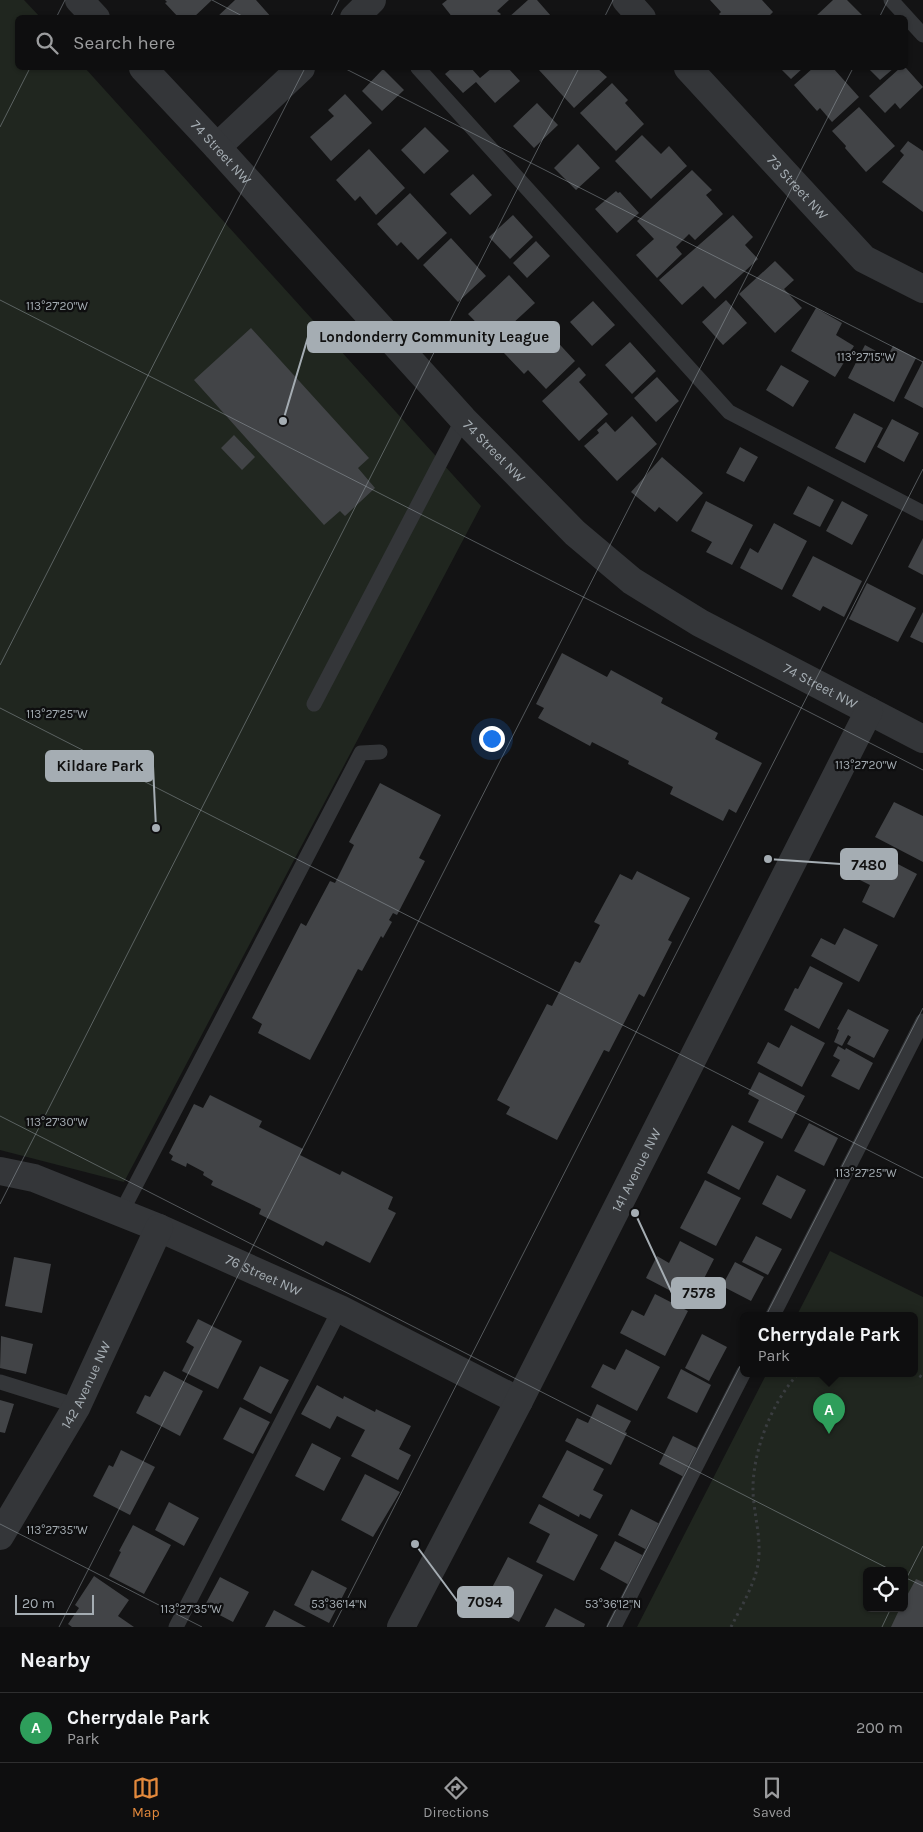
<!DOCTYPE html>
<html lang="en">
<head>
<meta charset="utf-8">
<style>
  :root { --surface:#0e0e0f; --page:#1c1c1d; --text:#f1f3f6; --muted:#9b9c9e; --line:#2e2e2f; --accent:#e3893c }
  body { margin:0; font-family:Karla,sans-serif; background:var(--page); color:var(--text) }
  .controls { position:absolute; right:15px; bottom:15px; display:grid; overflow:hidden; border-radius:8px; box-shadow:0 1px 4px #0004 }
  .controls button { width:45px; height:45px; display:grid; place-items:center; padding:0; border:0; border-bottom:1px solid var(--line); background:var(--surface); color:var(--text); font:25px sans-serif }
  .scale { position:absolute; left:15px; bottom:12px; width:79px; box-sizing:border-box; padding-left:5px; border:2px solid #a5adb3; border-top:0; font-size:14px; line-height:18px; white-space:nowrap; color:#a5adb3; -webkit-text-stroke:4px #0e0e0f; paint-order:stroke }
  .you { position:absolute; left:491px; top:738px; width:18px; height:18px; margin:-12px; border:4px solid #fff; border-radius:50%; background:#1a73e8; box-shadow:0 0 0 8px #1a73e833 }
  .badge { display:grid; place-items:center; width:32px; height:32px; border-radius:50%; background:var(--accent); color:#fff; font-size:16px; font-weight:700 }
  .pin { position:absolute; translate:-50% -41px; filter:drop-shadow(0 1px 2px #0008) }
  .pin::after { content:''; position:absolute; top:26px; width:18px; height:15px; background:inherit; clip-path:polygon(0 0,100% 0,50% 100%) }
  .popup { position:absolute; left:740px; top:1312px; width:178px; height:65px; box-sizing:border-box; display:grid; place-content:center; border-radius:8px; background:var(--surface); filter:drop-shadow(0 1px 4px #0005); font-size:16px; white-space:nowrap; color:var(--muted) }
  .popup b { font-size:19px; color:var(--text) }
  .popup::after { content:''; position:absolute; left:50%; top:100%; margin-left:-10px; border:10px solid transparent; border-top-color:var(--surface) }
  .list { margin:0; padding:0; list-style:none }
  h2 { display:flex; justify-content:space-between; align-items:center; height:65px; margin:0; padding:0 20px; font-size:21px }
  h2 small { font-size:16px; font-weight:400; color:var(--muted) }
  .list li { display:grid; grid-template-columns:32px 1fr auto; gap:15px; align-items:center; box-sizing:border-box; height:70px; padding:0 20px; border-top:1px solid var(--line) }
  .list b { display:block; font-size:19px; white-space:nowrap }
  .list p { margin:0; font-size:16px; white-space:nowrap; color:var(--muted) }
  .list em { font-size:16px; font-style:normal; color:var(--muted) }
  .icon { flex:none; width:28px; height:28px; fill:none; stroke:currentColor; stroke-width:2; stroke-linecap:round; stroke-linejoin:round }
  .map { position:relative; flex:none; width:923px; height:1627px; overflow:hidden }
  .search { position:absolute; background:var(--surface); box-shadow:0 1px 4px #0004; left:15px; right:15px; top:15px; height:55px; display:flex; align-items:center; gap:12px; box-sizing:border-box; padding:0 18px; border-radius:8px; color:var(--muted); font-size:19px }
  .sheet { height:135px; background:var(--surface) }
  nav { display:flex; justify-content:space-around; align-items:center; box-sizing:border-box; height:70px; border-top:1px solid var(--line); background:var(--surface); font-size:14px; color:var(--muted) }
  nav a { display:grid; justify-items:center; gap:2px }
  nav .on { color:var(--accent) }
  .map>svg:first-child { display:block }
  .green { fill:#20261f; fill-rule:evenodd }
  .building { fill:#424447 }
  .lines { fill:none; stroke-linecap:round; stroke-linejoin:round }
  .path { stroke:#3a3d40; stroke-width:3; stroke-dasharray:2.5 4; stroke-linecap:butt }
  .service { stroke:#343639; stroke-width:15 }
  .minor { stroke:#343639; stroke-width:28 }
  .tertiary { stroke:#343639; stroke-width:28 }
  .ticks { fill:none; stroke:#a5adb3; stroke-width:1; stroke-opacity:0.45 }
  .labels { text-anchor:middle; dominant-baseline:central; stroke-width:4.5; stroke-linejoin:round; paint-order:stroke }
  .street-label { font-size:14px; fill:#a5adb3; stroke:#0e0e0f }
  .ticks-label { font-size:12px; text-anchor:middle; fill:#a5adb3; stroke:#0e0e0f; stroke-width:4.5; stroke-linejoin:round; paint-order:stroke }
  .leader { fill:none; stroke:#a5adb3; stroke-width:2 }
  .callout-dot { fill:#a5adb3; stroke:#0e0e0f; stroke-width:2 }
  .callout { fill:#a5adb3; stroke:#a5adb3; stroke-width:2 }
  .callout-label { font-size:15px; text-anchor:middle; font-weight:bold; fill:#111 }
</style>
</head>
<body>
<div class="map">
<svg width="923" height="1627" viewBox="0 0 923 1627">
  <rect width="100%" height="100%" fill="#131314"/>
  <!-- green -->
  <path class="green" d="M 0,0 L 24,0 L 40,17 L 18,18 L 18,68 L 85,68 L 481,506 L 124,1182 L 0,1150 Z
    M 830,1251 L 923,1297 L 923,1627 L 637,1627 L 767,1373 L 914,1373 L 914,1315 L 797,1315 ZM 867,1571 L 904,1571 L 904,1608 L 867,1608 Z"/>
  <!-- building -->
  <path class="building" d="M 165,0 L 212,0 L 193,18 L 179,18 L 165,3 L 167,2 Z
    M 235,0 L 256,0 L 272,18 L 216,18 Z
    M 447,0 L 509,0 L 497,11 L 501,14 L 497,18 L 453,18 L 442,4 Z
    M 528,0 L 537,0 L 551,16 L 548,18 L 508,18 Z
    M 710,0 L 762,0 L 773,12 L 767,18 L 722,18 L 719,14 L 721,12 Z
    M 833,0 L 847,0 L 862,15 L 859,18 L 818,18 L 816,16 Z
    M 452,68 L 471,68 L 480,78 L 492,68 L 508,68 L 520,81 L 495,103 L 476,82 L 463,93 L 445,74 Z
    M 542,68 L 597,68 L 607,77 L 574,108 L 539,70 Z
    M 780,68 L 803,68 L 791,79 Z
    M 813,68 L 833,68 L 859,97 L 832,122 L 820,108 L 817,111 L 794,85 Z
    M 868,68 L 894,68 L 880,80 Z
    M 900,68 L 906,68 L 923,87 L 900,109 L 895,103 L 885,113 L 869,96 Z
    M 383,69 L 404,90 L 382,111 L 362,91 Z
    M 612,83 L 628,100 L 625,103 L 644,124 L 616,151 L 580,113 Z
    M 345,94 L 372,123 L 331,161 L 310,137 L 334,116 L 328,110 Z
    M 537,103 L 558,125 L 534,148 L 513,126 Z
    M 859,107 L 895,146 L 866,172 L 845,148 L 846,146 L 832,131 Z
    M 425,127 L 449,151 L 424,174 L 401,150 Z
    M 642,135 L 661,154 L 669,146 L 687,166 L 651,199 L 615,161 Z
    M 908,141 L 923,151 L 923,212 L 882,182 L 904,155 L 900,151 Z
    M 578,144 L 600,168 L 576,190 L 554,168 Z
    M 369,149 L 405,188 L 376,215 L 360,196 L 355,201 L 336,180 Z
    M 692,170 L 712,190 L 706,195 L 723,214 L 695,240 L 689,234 L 676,247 L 682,254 L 657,278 L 636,255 L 654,239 L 637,221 Z
    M 473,174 L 492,195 L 470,215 L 450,194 Z
    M 616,191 L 618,193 L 620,192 L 639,213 L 617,233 L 595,209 Z
    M 410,193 L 447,233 L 418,260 L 401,242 L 397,246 L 377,224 Z
    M 513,215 L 533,237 L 510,259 L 489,237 Z
    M 733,215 L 753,237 L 745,245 L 758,259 L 715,299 L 703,286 L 682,305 L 659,280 Z
    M 451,238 L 486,276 L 458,302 L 423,265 Z
    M 536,241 L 550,256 L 527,278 L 513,263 Z
    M 775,261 L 794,280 L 784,289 L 802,308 L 775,333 L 739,294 Z
    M 509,275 L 535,303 L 512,324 L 519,331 L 501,348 L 468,314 Z
    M 726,300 L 747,323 L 723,345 L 702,322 Z
    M 593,301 L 615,325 L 592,346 L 570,322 Z
    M 816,308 L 842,323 L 836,335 L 854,346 L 835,377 L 791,351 Z
    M 538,321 L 575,361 L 546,389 L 528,370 L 524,374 L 504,353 Z
    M 251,328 L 369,458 L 358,468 L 375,488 L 345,516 L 340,511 L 324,525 L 194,380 Z
    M 630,342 L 656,371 L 632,394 L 605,365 Z
    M 865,345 L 887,357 L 893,346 L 916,358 L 894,402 L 848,378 Z
    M 923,361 L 923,408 L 904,398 Z
    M 781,365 L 809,381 L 793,407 L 766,390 Z
    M 579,367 L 586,375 L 579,382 L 608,414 L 579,441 L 542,401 Z
    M 657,377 L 679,401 L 656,422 L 634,398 Z
    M 854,413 L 883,428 L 865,463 L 835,448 Z
    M 632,416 L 657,444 L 617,481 L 584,446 L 599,433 L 597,430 L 606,422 L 615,432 Z
    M 892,419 L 919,433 L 904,462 L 877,447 Z
    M 234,435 L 255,457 L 242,470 L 221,448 Z
    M 740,447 L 758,457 L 744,482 L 726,473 Z
    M 662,457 L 703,493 L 677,522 L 659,507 L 655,512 L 631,492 Z
    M 808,486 L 834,500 L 820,527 L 793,514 Z
    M 706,501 L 753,525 L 732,565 L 706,552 L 712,542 L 691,531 Z
    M 842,501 L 868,515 L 852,545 L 826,531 Z
    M 774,523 L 807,541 L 782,590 L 740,568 L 750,548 L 758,553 Z
    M 923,538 L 923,575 L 908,567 Z
    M 813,556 L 862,581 L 844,617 L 823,606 L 820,611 L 792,596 Z
    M 867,583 L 916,608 L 898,642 L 849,619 Z
    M 923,612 L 923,643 L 910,637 Z
    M 562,653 L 607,677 L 611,670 L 663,698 L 661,703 L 718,733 L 715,739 L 762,763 L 736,813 L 729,809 L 723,821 L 670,794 L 673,787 L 628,764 L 629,761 L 592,742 L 590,746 L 538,718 L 544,708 L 536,704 Z
    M 380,783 L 441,815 L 419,858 L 425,861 L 397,915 L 393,913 L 389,920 L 392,922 L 383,938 L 381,936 L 362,971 L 358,969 L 310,1060 L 258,1033 L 262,1024 L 252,1018 L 301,923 L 306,926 L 330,881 L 335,883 L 354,845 L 349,842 Z
    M 894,802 L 923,816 L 923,862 L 875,837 Z
    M 869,849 L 917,874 L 894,918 L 862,902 L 870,885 L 854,877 Z
    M 637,871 L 690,898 L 668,940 L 672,942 L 644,997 L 639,994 L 609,1052 L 604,1050 L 557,1140 L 506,1114 L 510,1107 L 497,1100 L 547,1004 L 552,1006 L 575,961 L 580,963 L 600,925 L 594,922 L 620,874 L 632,880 Z
    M 844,928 L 878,945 L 859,982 L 811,956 L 821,938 L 835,945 Z
    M 810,966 L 843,983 L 819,1029 L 784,1010 L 795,988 L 798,989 Z
    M 848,1009 L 889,1030 L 874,1058 L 847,1044 L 851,1037 L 848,1035 L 842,1046 L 834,1042 L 839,1030 L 837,1029 Z
    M 791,1025 L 825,1043 L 802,1087 L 757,1063 L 768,1042 L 779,1048 Z
    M 838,1046 L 845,1050 L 846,1048 L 873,1063 L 859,1090 L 831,1076 L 840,1060 L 833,1056 Z
    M 759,1072 L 805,1096 L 782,1139 L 748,1122 L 759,1100 L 748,1094 Z
    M 210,1095 L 262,1121 L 259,1127 L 303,1149 L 300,1155 L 340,1175 L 342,1171 L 393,1197 L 388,1209 L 396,1213 L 370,1263 L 326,1241 L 323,1246 L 259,1214 L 261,1209 L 211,1185 L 213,1181 L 203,1175 L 204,1172 L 187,1163 L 186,1167 L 171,1160 L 173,1156 L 169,1153 L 194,1104 L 203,1108 Z
    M 809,1123 L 838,1138 L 824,1166 L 794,1151 Z
    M 732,1125 L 764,1142 L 739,1190 L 707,1173 Z
    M 777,1175 L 806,1190 L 791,1219 L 762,1204 Z
    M 705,1180 L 741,1198 L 716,1246 L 680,1228 Z
    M 756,1236 L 782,1249 L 768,1275 L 742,1262 Z
    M 680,1241 L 714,1259 L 692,1302 L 646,1278 L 657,1256 L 669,1263 Z
    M 14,1257 L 51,1264 L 42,1313 L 5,1306 Z
    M 735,1262 L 764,1277 L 751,1301 L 722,1286 Z
    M 655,1294 L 688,1311 L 665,1356 L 620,1333 L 632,1310 L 644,1316 Z
    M 198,1319 L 242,1341 L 218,1389 L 182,1371 L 194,1347 L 186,1342 Z
    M 702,1334 L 727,1347 L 709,1381 L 685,1368 Z
    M 1,1336 L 33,1344 L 26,1374 L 0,1368 Z
    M 626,1349 L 660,1367 L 637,1411 L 591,1387 L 603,1364 L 615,1370 Z
    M 260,1366 L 289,1380 L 271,1414 L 243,1399 Z
    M 681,1369 L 711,1385 L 697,1413 L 667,1398 Z
    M 164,1371 L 203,1391 L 180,1436 L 136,1413 L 145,1395 L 150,1397 Z
    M 317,1385 L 343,1399 L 344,1396 L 375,1412 L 376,1409 L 411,1426 L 399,1449 L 411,1455 L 398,1480 L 351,1456 L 365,1430 L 337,1416 L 330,1429 L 301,1414 Z
    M 0,1400 L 14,1404 L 5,1433 L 0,1432 Z
    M 597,1404 L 631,1421 L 625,1432 L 627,1433 L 611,1465 L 565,1441 L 577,1418 L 588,1423 Z
    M 240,1407 L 270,1422 L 253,1454 L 223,1439 Z
    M 673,1436 L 699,1449 L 684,1477 L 659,1464 Z
    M 312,1443 L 341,1458 L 324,1491 L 295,1476 Z
    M 121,1450 L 155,1467 L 130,1515 L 93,1496 L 109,1465 L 113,1467 Z
    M 567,1450 L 604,1469 L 593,1490 L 603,1495 L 590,1519 L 580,1514 L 579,1517 L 542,1497 Z
    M 365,1474 L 400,1492 L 373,1537 L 341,1520 Z
    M 169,1502 L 199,1518 L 184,1546 L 155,1530 Z
    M 539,1504 L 598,1535 L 574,1581 L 536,1562 L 550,1534 L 529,1523 Z
    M 631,1509 L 660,1524 L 647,1550 L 618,1535 Z
    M 133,1525 L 171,1545 L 144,1594 L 109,1576 L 121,1552 L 119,1551 Z
    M 615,1541 L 644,1556 L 629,1585 L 600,1569 Z
    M 508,1557 L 543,1575 L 519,1622 L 484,1603 Z
    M 312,1570 L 347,1588 L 329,1623 L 294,1605 Z
    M 94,1576 L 129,1600 L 118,1616 L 134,1627 L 72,1627 L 68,1624 L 79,1608 L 75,1605 Z
    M 220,1577 L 249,1592 L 233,1622 L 204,1607 Z
    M 916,1579 L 923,1582 L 923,1627 L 891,1627 L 900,1608 L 904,1608 L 904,1601 Z
    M 555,1608 L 585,1624 L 584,1627 L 545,1627 Z
    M 274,1610 L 306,1627 L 265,1627 Z"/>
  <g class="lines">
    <!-- path -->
    <path class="path" d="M 914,1372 L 923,1378
      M 731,1627 C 741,1607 754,1586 758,1564 C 762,1539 754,1516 753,1492 C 752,1452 772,1401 799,1373"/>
    <!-- service -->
    <path class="service" d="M 891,0 L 923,35
      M 418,68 L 729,412 L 923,513
      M 314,704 L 463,419
      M 121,1213 L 361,753 L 380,752
      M 773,1315 L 923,1021
      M 0,1382 L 77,1406
      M 176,1627 L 340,1309
      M 614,1627 L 744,1372"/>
    <!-- minor -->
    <g class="minor">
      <path d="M 626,0 L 642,18"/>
      <path d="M 354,18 L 372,0"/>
      <path id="s1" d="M 688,68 L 864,259 L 923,289"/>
      <path d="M 217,147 L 301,68"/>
      <path id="s2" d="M 0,1171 L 34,1178 L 159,1228 L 340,1309 L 519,1401"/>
      <path id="s3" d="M 0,1536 L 77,1406 L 159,1228"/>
    </g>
    <!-- tertiary -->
    <g class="tertiary">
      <path d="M 79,0 L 96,18"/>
      <path id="s4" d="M 143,68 L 217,147 L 463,419 L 575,533 L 632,581 L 700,623 L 923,739"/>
      <path id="s5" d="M 401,1627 L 519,1401 L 869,711"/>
    </g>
  </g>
  <!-- ticks -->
  <path class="ticks" d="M 212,0 L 246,18M 56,18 L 65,0M 330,18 L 339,0M 604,18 L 613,0M 879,18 L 888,0M 344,68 L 923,362M 0,127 L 30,68M 0,300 L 923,770M 0,665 L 305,68M 0,708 L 923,1178M 0,1116 L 893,1571M 0,1204 L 579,68M 0,1524 L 202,1627M 904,1577 L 923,1586M 904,1583 L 923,1546M 59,1627 L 853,68M 333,1627 L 923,469M 607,1627 L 923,1008M 882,1627 L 891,1608"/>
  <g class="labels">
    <!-- street labels -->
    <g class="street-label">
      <text stroke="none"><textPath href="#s4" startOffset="115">74 Street NW</textPath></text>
      <text stroke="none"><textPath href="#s1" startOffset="162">73 Street NW</textPath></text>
      <text stroke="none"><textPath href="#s4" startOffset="520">74 Street NW</textPath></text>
      <text stroke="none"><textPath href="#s4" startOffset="925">74 Street NW</textPath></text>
      <text stroke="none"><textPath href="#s5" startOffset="514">141 Avenue NW</textPath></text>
      <text stroke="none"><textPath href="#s2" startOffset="284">76 Street NW</textPath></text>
      <text stroke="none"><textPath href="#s3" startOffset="174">142 Avenue NW</textPath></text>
    </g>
  </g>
  <g class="ticks-label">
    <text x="57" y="310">113°27'20"W</text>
    <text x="866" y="361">113°27'15"W</text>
    <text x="57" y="718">113°27'25"W</text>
    <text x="866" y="769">113°27'20"W</text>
    <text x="57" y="1126">113°27'30"W</text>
    <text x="866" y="1177">113°27'25"W</text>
    <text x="57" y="1534">113°27'35"W</text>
    <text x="339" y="1608">53°36'14"N</text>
    <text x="613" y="1608">53°36'12"N</text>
    <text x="191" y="1613">113°27'35"W</text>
  </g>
  <!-- callouts -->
  <path class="leader" d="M283 421L308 337M156 828L153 766M768 859L841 864M635 1213L672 1293M415 1544L458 1602"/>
  <g class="callout-dot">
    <circle cx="283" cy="421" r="5"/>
    <circle cx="156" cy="828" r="5"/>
    <circle cx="768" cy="859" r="5"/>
    <circle cx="635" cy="1213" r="5"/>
    <circle cx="415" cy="1544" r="5"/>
  </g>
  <g class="callout">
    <rect x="308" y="322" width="251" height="30" rx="5"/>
    <rect x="46" y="751" width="107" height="30" rx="5"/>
    <rect x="841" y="849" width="56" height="30" rx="5"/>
    <rect x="672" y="1278" width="53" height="30" rx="5"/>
    <rect x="458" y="1587" width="55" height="30" rx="5"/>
  </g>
  <g class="callout-label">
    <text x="434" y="342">Londonderry Community League</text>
    <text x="100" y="771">Kildare Park</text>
    <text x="869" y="870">7480</text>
    <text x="699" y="1298">7578</text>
    <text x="485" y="1607">7094</text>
  </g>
</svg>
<div class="controls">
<button><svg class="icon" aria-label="locate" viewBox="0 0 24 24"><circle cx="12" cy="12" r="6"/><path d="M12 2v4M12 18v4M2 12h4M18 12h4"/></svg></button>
</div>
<div class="scale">20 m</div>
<div class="you"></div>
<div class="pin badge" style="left:829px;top:1434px;background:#2e9e5b">A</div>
<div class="popup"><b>Cherrydale Park</b>Park</div>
<div class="search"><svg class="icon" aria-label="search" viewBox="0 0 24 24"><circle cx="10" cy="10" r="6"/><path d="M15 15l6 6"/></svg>Search here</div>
</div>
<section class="sheet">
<h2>Nearby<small></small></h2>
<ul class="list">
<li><span class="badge" style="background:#2e9e5b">A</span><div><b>Cherrydale Park</b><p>Park</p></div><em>200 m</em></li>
</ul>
</section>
<nav>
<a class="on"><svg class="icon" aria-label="map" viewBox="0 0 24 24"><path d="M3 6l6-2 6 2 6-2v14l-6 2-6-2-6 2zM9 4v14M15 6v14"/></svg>Map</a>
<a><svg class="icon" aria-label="directions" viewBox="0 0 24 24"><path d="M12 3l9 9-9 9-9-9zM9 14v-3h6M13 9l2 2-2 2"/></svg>Directions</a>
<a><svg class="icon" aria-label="saved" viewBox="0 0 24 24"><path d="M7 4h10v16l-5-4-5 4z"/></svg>Saved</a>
</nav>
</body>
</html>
